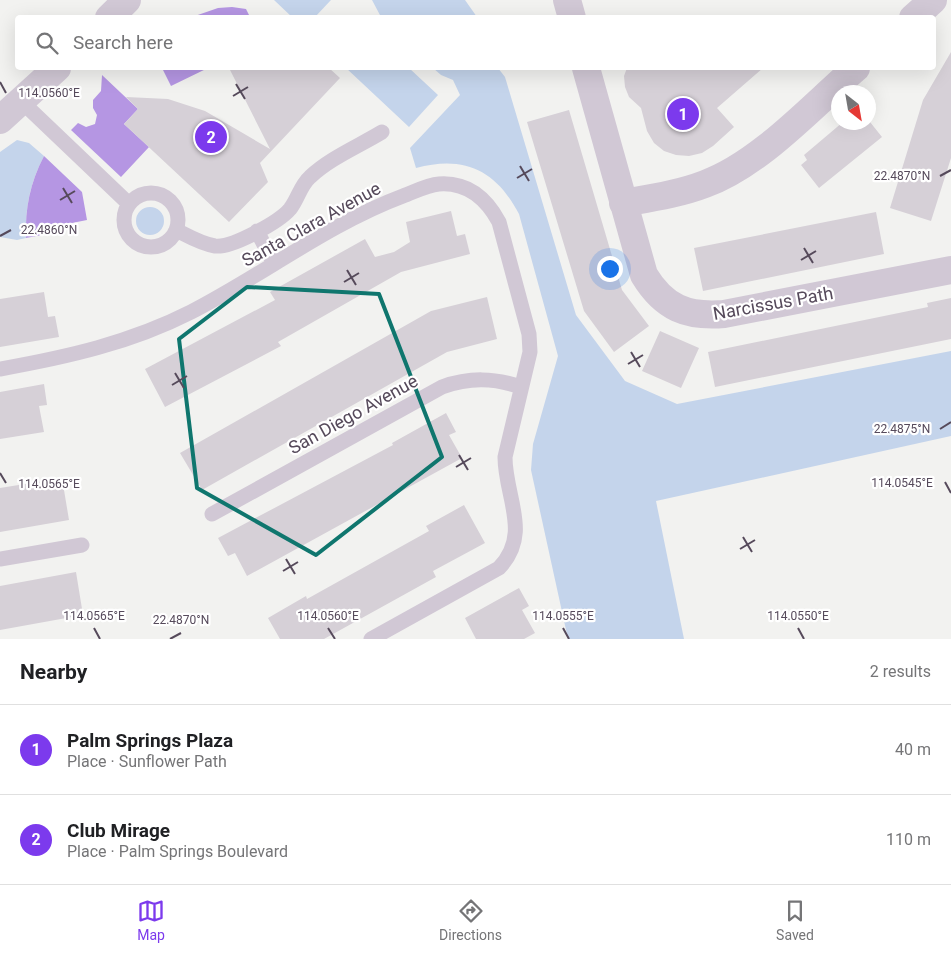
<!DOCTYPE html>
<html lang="en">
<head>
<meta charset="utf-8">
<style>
  :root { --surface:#fff; --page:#f2f2f2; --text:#202124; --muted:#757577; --line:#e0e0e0; --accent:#7c3aed }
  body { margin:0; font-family:Roboto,sans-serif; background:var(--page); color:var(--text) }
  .compass { position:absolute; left:831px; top:85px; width:45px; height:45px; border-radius:50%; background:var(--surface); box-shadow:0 5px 20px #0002; rotate:149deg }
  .you { position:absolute; left:609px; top:268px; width:18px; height:18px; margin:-12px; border:4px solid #fff; border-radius:50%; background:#1a73e8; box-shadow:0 0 0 8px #1a73e833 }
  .badge { display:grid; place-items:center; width:32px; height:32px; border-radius:50%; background:var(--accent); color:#fff; font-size:16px; font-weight:700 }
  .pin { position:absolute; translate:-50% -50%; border:2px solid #fff; box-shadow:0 1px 5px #0006 }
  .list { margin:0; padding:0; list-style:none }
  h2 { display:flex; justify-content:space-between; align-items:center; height:65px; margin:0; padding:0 20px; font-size:21px }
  h2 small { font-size:16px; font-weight:400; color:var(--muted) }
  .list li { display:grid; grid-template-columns:32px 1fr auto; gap:15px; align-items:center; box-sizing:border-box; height:90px; padding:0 20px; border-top:1px solid var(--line) }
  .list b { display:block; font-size:19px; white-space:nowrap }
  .list p { margin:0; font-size:16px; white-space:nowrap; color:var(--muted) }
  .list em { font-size:16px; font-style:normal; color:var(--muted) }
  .icon { flex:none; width:28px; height:28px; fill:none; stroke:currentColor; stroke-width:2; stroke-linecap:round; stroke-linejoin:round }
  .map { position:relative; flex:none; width:951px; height:639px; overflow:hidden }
  .search { position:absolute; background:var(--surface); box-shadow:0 5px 20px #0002; left:15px; right:15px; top:15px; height:55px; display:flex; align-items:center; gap:12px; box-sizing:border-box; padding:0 18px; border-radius:5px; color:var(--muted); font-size:19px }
  .sheet { height:245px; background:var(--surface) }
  nav { display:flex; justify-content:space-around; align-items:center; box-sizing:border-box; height:70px; border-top:1px solid var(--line); background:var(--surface); font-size:14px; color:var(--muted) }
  nav a { display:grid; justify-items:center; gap:2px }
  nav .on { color:var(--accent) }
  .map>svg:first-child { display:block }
  .green { fill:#c4d4eb }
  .water { fill:#b596e3 }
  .building { fill:#d6d0d7 }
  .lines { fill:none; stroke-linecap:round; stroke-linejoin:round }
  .service { stroke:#d1c8d5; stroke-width:15 }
  .minor { stroke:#d1c8d5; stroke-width:28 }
  .marked { fill:none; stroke:#0f766e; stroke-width:4; stroke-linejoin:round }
  .ticks { fill:none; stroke:#564a5b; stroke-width:2 }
  .labels { text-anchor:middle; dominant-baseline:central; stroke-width:4.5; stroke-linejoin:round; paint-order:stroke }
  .street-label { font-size:18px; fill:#564a5b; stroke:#fff }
  .ticks-label { font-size:12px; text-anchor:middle; fill:#564a5b; stroke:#fff; stroke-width:4.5; stroke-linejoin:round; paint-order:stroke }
</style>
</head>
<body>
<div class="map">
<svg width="951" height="639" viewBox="0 0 951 639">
  <rect width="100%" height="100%" fill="#f2f2f0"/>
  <!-- green -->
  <path class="green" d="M 274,0 L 331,0 L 315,17 L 293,18 Z
    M 372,0 L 465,0 L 477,17 L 381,17 Z
    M 346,68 L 409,68 L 438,95 L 409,127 Z
    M 433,68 L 498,68 L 505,77 L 576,315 L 625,381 L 677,404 L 951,351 L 951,436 L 656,501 L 684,639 L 568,639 L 531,470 L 533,444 L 558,356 L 519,214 C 496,170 464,155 416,168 L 410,148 L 460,95 L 453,80 L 441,75 Z
    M 17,140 L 29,143 L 44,156 C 30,183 25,208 26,238 L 17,240 L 0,237 L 0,152 Z
    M136 221a14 14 0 1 1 28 0a14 14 0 1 1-28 0Z"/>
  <!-- water -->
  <path class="water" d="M 232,7 L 246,9 L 250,17 L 192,17 L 218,8 Z
    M 162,68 L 208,68 L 171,86 Z
    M 102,75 L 138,109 L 124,124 L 149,147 L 121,177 L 71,130 L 78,123 L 86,127 L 95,124 L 97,115 L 93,108 L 93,100 L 101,91 Z
    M 44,156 L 82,192 L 87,220 L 57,226 L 58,232 L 26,238 C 25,208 30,183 44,156 Z"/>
  <!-- building -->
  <path class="building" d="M 951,52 L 951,158 L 931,221 L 890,208 L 923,100 Z
    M 229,68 L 329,68 L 340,78 L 260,163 L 268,182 L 229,222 L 124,124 L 138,109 L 126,97 L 168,99 L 205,111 L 270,149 Z
    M 627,68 L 763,68 L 717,108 L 734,127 L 713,146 L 702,153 L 689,156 L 676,155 L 664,151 L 654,143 L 647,131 L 641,108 L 629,97 L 625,87 L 624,76 Z
    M 569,110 L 622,290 L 649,326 L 614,352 L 584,311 L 527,122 Z
    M 843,122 L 870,122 L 882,137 L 819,188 L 801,165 L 807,160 L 804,155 Z
    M 451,211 L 457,236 L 465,234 L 470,254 L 401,272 L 278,342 L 281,346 L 165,407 L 145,369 L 275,300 L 270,292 L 365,239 L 375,257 L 394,252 L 410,242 L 406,222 Z
    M 876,212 L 884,254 L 703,291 L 694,248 Z
    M 44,292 L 48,317 L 55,316 L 59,337 L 0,347 L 0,299 Z
    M 487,297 L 497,339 L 447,352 L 202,490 L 180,453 L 431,311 Z
    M 951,298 L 951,339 L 715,387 L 708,352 L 928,307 L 927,303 Z
    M 660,331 L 699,348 L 681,388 L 642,371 Z
    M 44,384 L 47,405 L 39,406 L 44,432 L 0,439 L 0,392 Z
    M 446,413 L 456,432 L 449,435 L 462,458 L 247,576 L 235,553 L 228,556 L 218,538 L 393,445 L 392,443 Z
    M 62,478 L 69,520 L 0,532 L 0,488 Z
    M 464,505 L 485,543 L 433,571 L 436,577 L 324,639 L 280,639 L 268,618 L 306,596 L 307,599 L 429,531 L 426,526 Z
    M 76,572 L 83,615 L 0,630 L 0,586 Z
    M 519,588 L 529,606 L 522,610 L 535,633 L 524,639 L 476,639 L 465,618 Z"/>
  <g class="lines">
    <!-- service -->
    <path class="service" d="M 21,101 L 129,204
      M124 220a27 27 0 1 1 54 0a27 27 0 1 1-54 0Z
      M 176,230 C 188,236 201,244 215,246 C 232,248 279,222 290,209 C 298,199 300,186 310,177 C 330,158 359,146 382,132
      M 257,231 L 274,264
      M 0,369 C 67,357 130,343 191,312 C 263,275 328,224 403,196 C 414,192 427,185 439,184 C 467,182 486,198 499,222 L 529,334 L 530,352 L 505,457 C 505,497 532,534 499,568 L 371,639
      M 212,514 L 442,387 C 470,377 494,378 521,387
      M 0,559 L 82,545"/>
    <!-- minor -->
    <path class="minor" d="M 567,0 L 572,18
      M 109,18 L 127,0
      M 913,18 L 933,0
      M 586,68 L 644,275 C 664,308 687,317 724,314 L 951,270
      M 0,120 L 57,68
      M 623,203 C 651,198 679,194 705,184 C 760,164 812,106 856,68"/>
  </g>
  <!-- marked area -->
  <path class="marked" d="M 247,287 L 379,294 L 442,457 L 316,555 L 197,488 L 179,339 Z"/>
  <!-- ticks -->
  <path class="ticks" d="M 0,82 L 6,93M 236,84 L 245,99M 233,96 L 248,87M 520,166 L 529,181M 940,176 L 951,170M 517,178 L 532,169M 63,188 L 72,203M 60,200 L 75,191M 0,236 L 11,230M 804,248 L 813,263M 801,260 L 816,251M 347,270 L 356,285M 344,282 L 359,273M 631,352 L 640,367M 628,364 L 643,355M 175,373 L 184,388M 172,385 L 187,376M 940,429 L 951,422M 459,455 L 468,470M 456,467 L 471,458M 0,473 L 6,483M 945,482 L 951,493M 743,537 L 752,552M 740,549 L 755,540M 286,559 L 295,574M 283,571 L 298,562M 94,628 L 100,639M 328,628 L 335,639M 563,628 L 569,639M 798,628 L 804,639M 170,639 L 181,633"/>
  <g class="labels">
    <!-- street labels -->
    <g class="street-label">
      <text transform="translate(311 224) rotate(-29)">Santa Clara Avenue</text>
      <text transform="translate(773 303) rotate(-10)">Narcissus Path</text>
      <text transform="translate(353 414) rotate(-29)">San Diego Avenue</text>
    </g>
  </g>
  <g class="ticks-label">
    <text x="49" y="97">114.0560°E</text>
    <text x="902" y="180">22.4870°N</text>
    <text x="49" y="234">22.4860°N</text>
    <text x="902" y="433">22.4875°N</text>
    <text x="902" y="487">114.0545°E</text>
    <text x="49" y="488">114.0565°E</text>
    <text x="94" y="620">114.0565°E</text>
    <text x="328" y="620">114.0560°E</text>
    <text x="563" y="620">114.0555°E</text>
    <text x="798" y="620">114.0550°E</text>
    <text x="181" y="624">22.4870°N</text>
  </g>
</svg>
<svg class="compass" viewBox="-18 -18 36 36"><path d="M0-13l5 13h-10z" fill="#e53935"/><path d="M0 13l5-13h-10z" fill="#757577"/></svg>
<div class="you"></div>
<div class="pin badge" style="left:683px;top:114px">1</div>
<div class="pin badge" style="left:211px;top:137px">2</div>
<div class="search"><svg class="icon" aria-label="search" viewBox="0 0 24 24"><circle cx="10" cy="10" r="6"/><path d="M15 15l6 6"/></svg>Search here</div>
</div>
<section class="sheet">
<h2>Nearby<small>2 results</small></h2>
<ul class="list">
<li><span class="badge">1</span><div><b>Palm Springs Plaza</b><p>Place · Sunflower Path</p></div><em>40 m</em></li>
<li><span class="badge">2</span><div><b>Club Mirage</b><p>Place · Palm Springs Boulevard</p></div><em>110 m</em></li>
</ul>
</section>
<nav>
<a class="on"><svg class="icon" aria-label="map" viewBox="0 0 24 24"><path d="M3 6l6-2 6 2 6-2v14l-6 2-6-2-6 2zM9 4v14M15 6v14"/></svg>Map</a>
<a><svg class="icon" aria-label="directions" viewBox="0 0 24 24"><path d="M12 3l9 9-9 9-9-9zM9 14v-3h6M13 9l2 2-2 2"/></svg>Directions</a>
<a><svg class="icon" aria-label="saved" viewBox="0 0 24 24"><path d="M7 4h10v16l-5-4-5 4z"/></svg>Saved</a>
</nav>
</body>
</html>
